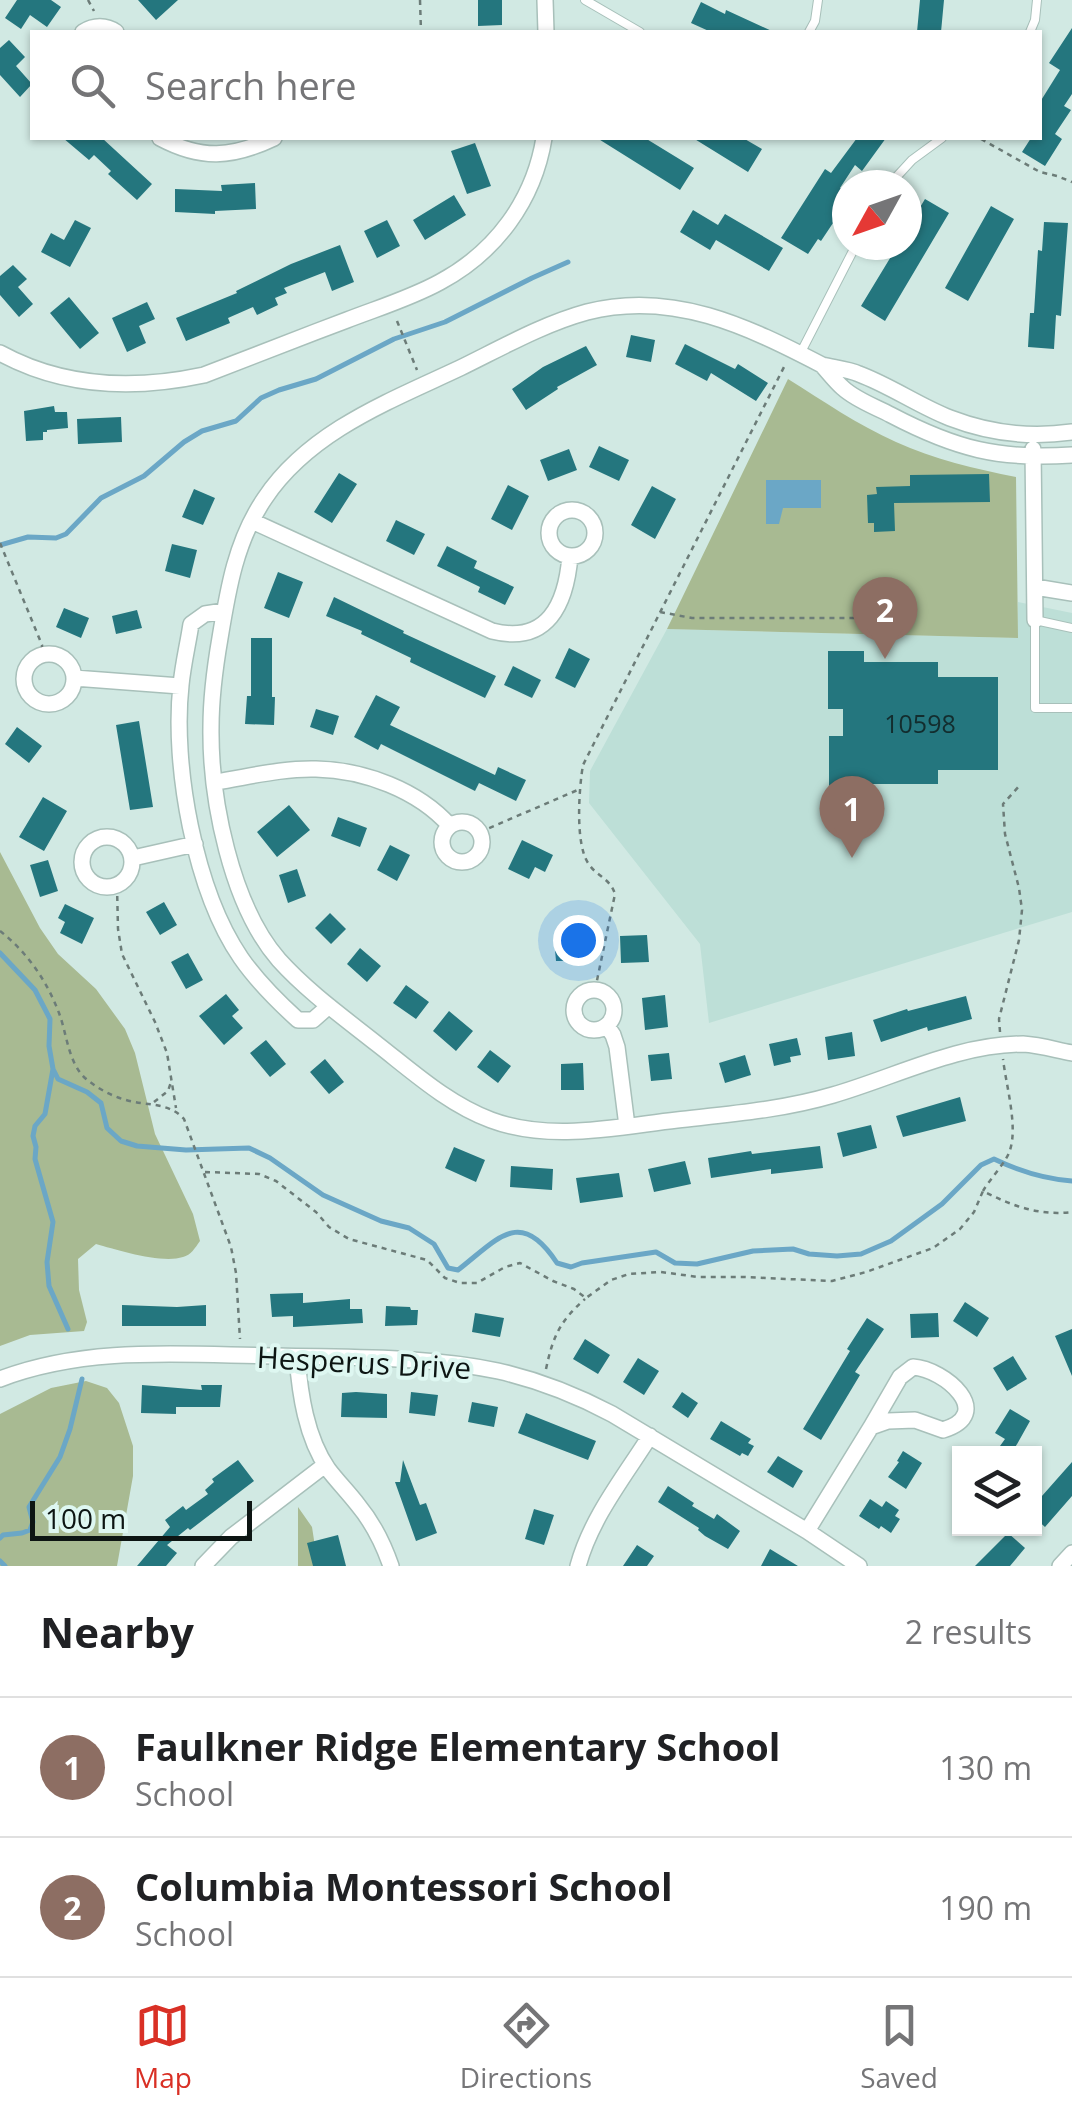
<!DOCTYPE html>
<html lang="en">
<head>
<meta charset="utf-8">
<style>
  :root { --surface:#fff; --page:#f6f6f6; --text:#202124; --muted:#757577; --line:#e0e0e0; --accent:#d93025 }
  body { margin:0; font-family:"Open Sans",sans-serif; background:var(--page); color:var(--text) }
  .controls { position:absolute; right:30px; bottom:30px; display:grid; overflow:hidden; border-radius:0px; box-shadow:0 2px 8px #0004 }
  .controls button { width:90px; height:90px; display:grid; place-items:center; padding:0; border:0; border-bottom:2px solid var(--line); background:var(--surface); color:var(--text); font:50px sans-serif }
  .compass { position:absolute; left:832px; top:170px; width:90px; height:90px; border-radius:50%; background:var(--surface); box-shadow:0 2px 8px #0004; rotate:230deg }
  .scale { position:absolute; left:30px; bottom:25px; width:222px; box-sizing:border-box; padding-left:10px; border:5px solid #0d1513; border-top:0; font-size:28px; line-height:35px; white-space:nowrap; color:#0d1513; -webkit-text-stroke:8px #def7f1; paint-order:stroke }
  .you { position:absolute; left:578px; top:940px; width:35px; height:35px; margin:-25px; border:8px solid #fff; border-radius:50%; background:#1a73e8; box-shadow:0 0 0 15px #1a73e833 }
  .badge { display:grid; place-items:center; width:65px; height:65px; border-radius:50%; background:var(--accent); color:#fff; font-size:32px; font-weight:700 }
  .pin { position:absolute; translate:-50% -82px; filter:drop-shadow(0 2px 5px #0008) }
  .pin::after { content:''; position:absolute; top:52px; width:35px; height:30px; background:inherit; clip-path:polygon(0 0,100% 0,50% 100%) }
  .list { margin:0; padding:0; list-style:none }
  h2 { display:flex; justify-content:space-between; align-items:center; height:130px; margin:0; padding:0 40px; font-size:42px }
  h2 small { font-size:32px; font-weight:400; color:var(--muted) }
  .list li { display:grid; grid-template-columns:65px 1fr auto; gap:30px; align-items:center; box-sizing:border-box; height:140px; padding:0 40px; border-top:2px solid var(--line) }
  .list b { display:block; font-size:38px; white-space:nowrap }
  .list p { margin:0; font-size:32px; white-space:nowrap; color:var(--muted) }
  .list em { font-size:32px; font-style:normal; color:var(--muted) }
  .icon { flex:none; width:55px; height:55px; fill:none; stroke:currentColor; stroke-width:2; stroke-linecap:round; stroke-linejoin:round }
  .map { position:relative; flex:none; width:1072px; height:1566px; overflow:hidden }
  .search { position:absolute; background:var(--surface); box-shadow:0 2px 8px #0004; left:30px; right:30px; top:30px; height:110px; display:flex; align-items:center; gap:25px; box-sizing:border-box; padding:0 35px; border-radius:0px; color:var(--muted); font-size:38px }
  .sheet { height:410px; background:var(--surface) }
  nav { display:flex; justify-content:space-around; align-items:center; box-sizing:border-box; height:140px; border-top:2px solid var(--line); background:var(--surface); font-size:28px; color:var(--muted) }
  nav a { display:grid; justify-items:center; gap:5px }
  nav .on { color:var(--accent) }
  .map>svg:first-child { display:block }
  .built { fill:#bddfd7 }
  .green { fill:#a8ba92 }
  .water { fill:#6ba7c6 }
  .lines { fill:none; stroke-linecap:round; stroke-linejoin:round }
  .stream { stroke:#6ba7c6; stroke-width:5 }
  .building { fill:#24767e }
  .lane-casing { stroke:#a8c0ba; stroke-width:10 }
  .street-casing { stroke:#a8c0ba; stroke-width:18 }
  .path { stroke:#6c7c78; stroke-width:2.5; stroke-dasharray:5 5; stroke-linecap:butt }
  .lane { stroke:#fff; stroke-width:8 }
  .street { stroke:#fff; stroke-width:15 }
  .labels { text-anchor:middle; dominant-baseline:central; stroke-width:8; stroke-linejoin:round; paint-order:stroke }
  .number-label { font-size:25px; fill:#132d2e }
  .street-label { font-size:30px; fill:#0d1513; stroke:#def7f1 }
</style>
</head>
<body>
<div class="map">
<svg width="1072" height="1566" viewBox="0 0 1072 1566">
  <rect width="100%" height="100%" fill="#d1e9e3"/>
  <!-- built -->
  <path class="built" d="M 1018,602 L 1072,613 L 1072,912 L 709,1023 L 700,944 L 589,803 L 590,771 L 667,629 L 1017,638 Z"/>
  <!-- green -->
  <path class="green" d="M 788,379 C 823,401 858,425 896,442 C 933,459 976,469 1016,477 L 1018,638 L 667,629 Z
    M 0,852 L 40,928 L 58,954 L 96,989 L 125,1029 L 135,1053 L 155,1134 L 193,1214 L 200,1241 C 195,1248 191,1255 183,1257 C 162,1264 117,1250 96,1244 L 78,1259 L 79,1290 L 87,1322 L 84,1331 L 30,1335 L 0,1346 Z
    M 86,1381 L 107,1388 L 119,1403 L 133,1446 L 133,1476 L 117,1566 L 0,1566 L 0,1414 L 51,1388 Z
    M 298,1507 L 312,1527 L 318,1566 L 298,1566 Z"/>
  <!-- water -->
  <path class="water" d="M 766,480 L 821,480 L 821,508 L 783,508 L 779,524 L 766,524 Z"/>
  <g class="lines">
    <!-- stream -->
    <path class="stream" d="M 0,545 L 28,537 L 56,538 L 66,534 L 101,498 L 144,476 L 184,442 L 202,431 L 236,421 L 261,398 L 279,390 L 316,379 L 394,339 L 445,322 L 532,278 L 568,262
      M 0,953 L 35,990 L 50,1019 L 49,1046 L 53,1069 L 58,1079 L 87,1092 L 101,1103 L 107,1128 L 121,1141 L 137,1146 L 186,1150 L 249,1148 L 270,1158 L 323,1195 L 381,1221 L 409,1228 L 434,1244 L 448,1268 L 458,1270 C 497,1240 520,1206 557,1263 L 571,1267 L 582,1263 L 656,1252 L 675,1263 L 697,1264 L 753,1251 L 793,1249 L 809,1254 L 837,1256 L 861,1254 L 891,1241 L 942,1204 L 981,1165 L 994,1159 C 1019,1171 1044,1179 1072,1181
      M 53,1069 L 45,1114 L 35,1126 L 33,1136 L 36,1147 L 35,1159 L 53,1222 L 47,1262 L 49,1286 L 68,1329
      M 0,1538 L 3,1535 L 22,1533 L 30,1530 L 33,1522 L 29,1507 L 60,1457 L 70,1429 L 82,1379
      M 0,1561 L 5,1566"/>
  </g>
  <!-- building -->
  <path class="building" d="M 17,0 L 51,0 L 61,7 L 47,27 L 30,15 L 21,29 L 5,18 Z
    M 138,0 L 178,0 L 156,20 Z
    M 478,0 L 502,0 L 502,25 L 478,26 Z
    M 920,0 L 944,0 L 941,32 L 917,32 Z
    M 701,2 L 725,14 L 726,10 L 774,32 L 711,32 L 691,23 Z
    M 1072,28 L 1072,94 L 1064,106 L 1071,110 L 1055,134 L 1062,139 L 1045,166 L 1022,152 L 1031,138 L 1040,138 L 1040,102 L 1060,70 L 1049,63 Z
    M 9,40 L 25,57 L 16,66 L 32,84 L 20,97 L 0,75 L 0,48 Z
    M 63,138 L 102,138 L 152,184 L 137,200 L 108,174 L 111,171 L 94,155 L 89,160 Z
    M 597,138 L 645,138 L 694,168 L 680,190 Z
    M 693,138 L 743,138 L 762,149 L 748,172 Z
    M 857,138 L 886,138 L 862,171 L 855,165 L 840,188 L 847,193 L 840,205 L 843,208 L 821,241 L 818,239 L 808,254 L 781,238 L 825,169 L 831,173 Z
    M 475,143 L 491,186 L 467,194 L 451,151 Z
    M 255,183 L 256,209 L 215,211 L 215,214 L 175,212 L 175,189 L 222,191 L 221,185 Z
    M 454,195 L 466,215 L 425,240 L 413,220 Z
    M 925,199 L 949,213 L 885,321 L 861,306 L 898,245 L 907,245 L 907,229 Z
    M 991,206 L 1014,219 L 968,301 L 945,288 Z
    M 693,210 L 718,225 L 725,214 L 783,248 L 769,271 L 716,240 L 710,250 L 680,232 Z
    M 75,220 L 91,228 L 70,267 L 41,252 L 51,233 L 64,240 Z
    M 387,220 L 400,246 L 377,258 L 364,231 Z
    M 1044,222 L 1068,223 L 1061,316 L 1056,315 L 1054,349 L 1028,347 L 1030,313 L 1034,313 L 1038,250 L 1042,251 Z
    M 340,245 L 354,282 L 332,291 L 325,272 L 284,288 L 287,293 L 275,298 L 278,305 L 257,315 L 253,307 L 228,318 L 230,323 L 186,341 L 176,318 L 237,293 L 236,291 L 291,264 Z
    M 13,265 L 27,279 L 18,287 L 33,304 L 19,317 L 0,295 L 0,276 Z
    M 69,297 L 99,333 L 80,349 L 50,313 Z
    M 147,302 L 155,319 L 139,326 L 146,343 L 127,352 L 112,318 Z
    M 631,335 L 655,340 L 651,362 L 626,357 Z
    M 685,344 L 735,369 L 738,364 L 768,383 L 756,401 L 711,373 L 707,381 L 675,364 Z
    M 586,346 L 597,365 L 557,387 L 558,389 L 526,410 L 512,389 L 543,367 Z
    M 54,406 L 55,412 L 67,412 L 68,428 L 47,430 L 47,432 L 43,432 L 43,440 L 26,441 L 24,411 Z
    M 121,417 L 122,442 L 78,444 L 77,419 Z
    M 599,446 L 629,460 L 619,481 L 589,467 Z
    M 569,449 L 577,470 L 548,481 L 540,460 Z
    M 339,473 L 357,484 L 332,523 L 314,512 Z
    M 989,474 L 990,502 L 894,503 L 895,531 L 874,532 L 874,523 L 868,523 L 867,495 L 877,494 L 876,487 L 910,486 L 910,475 Z
    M 508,485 L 529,496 L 512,530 L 491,519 Z
    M 652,486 L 676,499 L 655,539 L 631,525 Z
    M 194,489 L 215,498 L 203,525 L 182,517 Z
    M 396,520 L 425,534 L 414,555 L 386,541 Z
    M 172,544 L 197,550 L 190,578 L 165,571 Z
    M 447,546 L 477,561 L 474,568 L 514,587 L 505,605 L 478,592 L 480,587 L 437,566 Z
    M 278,572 L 303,582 L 289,618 L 264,608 Z
    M 334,597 L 404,631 L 403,633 L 496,676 L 485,698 L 410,662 L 411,658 L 361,634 L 362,631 L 326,616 Z
    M 64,608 L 89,618 L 81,638 L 56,627 Z
    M 137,610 L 142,628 L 116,634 L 112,616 Z
    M 251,638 L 272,638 L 272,697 L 275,697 L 274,725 L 245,724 L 247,696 L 251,696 Z
    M 569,648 L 590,659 L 575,688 L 555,678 Z
    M 828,651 L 864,651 L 864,662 L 938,662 L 938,677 L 998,677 L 998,770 L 938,770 L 938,784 L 863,784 L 863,793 L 829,793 L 829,736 L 843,736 L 843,709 L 828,709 Z
    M 513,666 L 541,680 L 532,698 L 504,685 Z
    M 376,695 L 400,707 L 390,725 L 495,775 L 498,767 L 526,780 L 516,801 L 479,783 L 475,791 L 381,744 L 378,750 L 354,737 Z
    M 316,709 L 339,716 L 333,735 L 310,727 Z
    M 139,721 L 153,807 L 130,810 L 116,725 Z
    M 17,727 L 42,746 L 29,763 L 5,744 Z
    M 43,797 L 67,811 L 44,851 L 19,837 Z
    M 289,805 L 310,830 L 277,857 L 257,832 Z
    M 338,817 L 367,828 L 360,847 L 331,836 Z
    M 522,840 L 553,855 L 545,872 L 535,867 L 529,879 L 508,869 Z
    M 390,845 L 410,855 L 397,881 L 377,870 Z
    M 48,860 L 58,891 L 40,897 L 30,865 Z
    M 297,869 L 306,896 L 288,903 L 279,875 Z
    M 164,902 L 177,925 L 160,935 L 146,912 Z
    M 65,904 L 94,918 L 82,944 L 60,933 L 65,922 L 58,918 Z
    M 330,913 L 346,929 L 331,944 L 315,928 Z
    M 573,930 L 573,934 L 586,933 L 589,961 L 556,961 L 554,939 L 561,939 L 560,931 Z
    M 647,935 L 649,962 L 621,963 L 620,936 Z
    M 360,948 L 381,966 L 367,982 L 347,964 Z
    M 188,953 L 203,980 L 186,989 L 171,962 Z
    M 406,985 L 429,1002 L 416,1019 L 393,1003 Z
    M 226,994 L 239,1010 L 232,1016 L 243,1028 L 224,1045 L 199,1016 Z
    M 665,995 L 668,1027 L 645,1030 L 642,998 Z
    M 966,996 L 972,1019 L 928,1031 L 927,1027 L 881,1042 L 873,1020 L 907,1009 L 908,1011 Z
    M 449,1011 L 473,1031 L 456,1051 L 433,1031 Z
    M 852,1032 L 855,1056 L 828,1060 L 825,1037 Z
    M 797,1038 L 801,1055 L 790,1057 L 791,1062 L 774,1066 L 769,1044 Z
    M 266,1040 L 286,1064 L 270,1077 L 250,1053 Z
    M 490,1050 L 511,1066 L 498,1083 L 477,1067 Z
    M 669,1053 L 672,1079 L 651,1081 L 648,1055 Z
    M 745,1055 L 751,1075 L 725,1083 L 719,1063 Z
    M 325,1059 L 344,1082 L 329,1094 L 310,1072 Z
    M 583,1063 L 584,1090 L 561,1090 L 561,1064 Z
    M 960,1097 L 966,1121 L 903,1137 L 896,1116 Z
    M 871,1125 L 877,1148 L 843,1157 L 837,1133 Z
    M 820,1146 L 823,1168 L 771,1174 L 771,1169 L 711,1178 L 708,1158 L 751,1151 L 752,1154 Z
    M 454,1147 L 485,1160 L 476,1182 L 445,1168 Z
    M 685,1161 L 691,1184 L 654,1192 L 648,1169 Z
    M 511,1166 L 553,1169 L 552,1190 L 510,1187 Z
    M 619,1173 L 623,1197 L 580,1203 L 576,1178 Z
    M 303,1293 L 303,1303 L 350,1299 L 350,1309 L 362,1309 L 363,1323 L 293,1327 L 293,1316 L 272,1317 L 270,1294 Z
    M 965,1302 L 989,1318 L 977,1337 L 953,1321 Z
    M 122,1305 L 177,1307 L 206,1305 L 206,1326 L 122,1326 Z
    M 386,1306 L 410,1307 L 411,1310 L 418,1310 L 417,1325 L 385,1326 Z
    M 475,1313 L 504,1318 L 500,1337 L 472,1332 Z
    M 938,1313 L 939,1337 L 911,1338 L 910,1314 Z
    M 867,1318 L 884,1329 L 855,1372 L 860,1375 L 821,1440 L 803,1429 L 850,1351 L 847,1349 Z
    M 1072,1329 L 1072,1376 L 1055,1336 Z
    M 585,1339 L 610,1355 L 598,1374 L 573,1359 Z
    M 1013,1356 L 1027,1379 L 1007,1391 L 993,1368 Z
    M 638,1358 L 659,1371 L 644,1395 L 623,1382 Z
    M 142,1385 L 202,1390 L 201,1385 L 222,1385 L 220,1407 L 176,1407 L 176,1414 L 141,1413 Z
    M 356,1392 L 387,1394 L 387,1418 L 341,1417 L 342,1393 Z
    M 411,1392 L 438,1395 L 435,1416 L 409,1413 Z
    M 682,1392 L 698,1403 L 688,1418 L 672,1407 Z
    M 472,1402 L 498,1407 L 494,1427 L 468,1422 Z
    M 1010,1409 L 1030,1421 L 1012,1453 L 1000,1446 L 1005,1439 L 995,1433 Z
    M 526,1413 L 596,1441 L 588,1460 L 518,1433 Z
    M 721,1421 L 751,1439 L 748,1443 L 754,1446 L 748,1456 L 742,1453 L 740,1456 L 710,1439 Z
    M 903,1451 L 922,1463 L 906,1489 L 888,1477 L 899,1462 L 897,1461 Z
    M 778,1456 L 803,1471 L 793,1488 L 767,1472 Z
    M 238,1460 L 254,1481 L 190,1530 L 188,1528 L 167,1545 L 177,1553 L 166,1566 L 137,1566 L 170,1527 L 165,1520 L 183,1506 L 186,1510 L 208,1494 L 205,1490 L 214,1482 L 212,1479 Z
    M 403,1460 L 420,1505 L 426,1503 L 437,1533 L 416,1541 L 395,1482 L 400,1482 Z
    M 1072,1462 L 1072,1496 L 1045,1527 L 1034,1517 L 1034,1505 Z
    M 668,1486 L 694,1503 L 692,1506 L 714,1519 L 717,1514 L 740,1531 L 728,1549 L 705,1536 L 698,1530 L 699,1528 L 658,1502 Z
    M 870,1499 L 882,1507 L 886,1501 L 899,1510 L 895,1516 L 900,1519 L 891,1533 L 881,1526 L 879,1529 L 859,1516 Z
    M 534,1509 L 554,1515 L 544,1545 L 525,1539 Z
    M 1008,1533 L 1025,1548 L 1010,1566 L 975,1566 Z
    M 338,1535 L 346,1566 L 313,1566 L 307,1543 Z
    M 637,1545 L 654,1556 L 647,1566 L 623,1566 Z
    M 770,1549 L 798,1566 L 761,1566 Z"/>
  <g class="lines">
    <!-- lane casing -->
    <g class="lane-casing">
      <path id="lane" d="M 585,0 L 640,32
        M 809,32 L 815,21 L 818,0
        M 1030,32 L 1035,20 L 1037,0
        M 889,185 L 912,160 L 942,138
        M 800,354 L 856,245
        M 1072,628 L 1035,620 L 1035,708 L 1072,708"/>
    </g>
    <!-- street casing -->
    <g class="street-casing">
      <path id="street" d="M 545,0 L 546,32
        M 83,32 C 94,25 106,25 116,32
        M 160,138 C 201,160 232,158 274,138
        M 0,353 C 64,388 134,390 204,375 C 251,357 299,338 347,320 C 378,308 411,298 440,282 C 496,252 534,200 544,138
        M 822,365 C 747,326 672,290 587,312 C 543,324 501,348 460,368 C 390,401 310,431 265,498 C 236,540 228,589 220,638 C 215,667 211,697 211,727 C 210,798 231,905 279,960 C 308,992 343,1017 377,1044 C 413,1072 448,1104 491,1120 C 550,1142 616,1127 677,1120 C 730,1114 782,1110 833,1095 C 895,1077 958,1044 1023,1044 C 1040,1045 1056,1050 1072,1053
        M 1072,432 C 1031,438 989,433 950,418 C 919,406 891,386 859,374 C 848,369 834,368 822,365 C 829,373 836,382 843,388 C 856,400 876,407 891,415 C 956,449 999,460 1072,455
        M 1033,449 L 1035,620
        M549 533a23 23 0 1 1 46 0a23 23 0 1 1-46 0Z
        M 252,521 L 492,631 C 548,645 566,604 570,556
        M 1035,587 L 1072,593
        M 224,611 L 205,614 L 191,624 C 188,644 183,664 181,685 C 172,765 195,891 241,958 C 257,981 277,1001 298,1020 L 313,1020 L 329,1006
        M24 679a25 25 0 1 1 50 0a25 25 0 1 1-50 0Z
        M 74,678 L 180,686
        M 215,782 C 248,777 283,768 316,769 C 364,770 418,790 450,826
        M442 842a20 20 0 1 1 40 0a20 20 0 1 1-40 0Z
        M82 862a25 25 0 1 1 50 0a25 25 0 1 1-50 0Z
        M 133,858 L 195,844
        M574 1010a20 20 0 1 1 40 0a20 20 0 1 1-40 0Z
        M 607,1026 L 613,1035 L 617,1047 L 627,1126
        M 297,1357 C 300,1394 306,1437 328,1469 C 337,1481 348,1492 358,1505 C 373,1523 383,1543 391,1566
        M 0,1379 C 89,1345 185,1355 278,1356 C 351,1358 426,1356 498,1371 C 538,1380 576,1395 612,1414 L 807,1531 L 859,1566
        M 807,1531 L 871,1427 L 888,1421 L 915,1420 L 943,1430 C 996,1414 945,1369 913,1367 L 900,1377 L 871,1427
        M 203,1566 L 231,1537 L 325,1465
        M 578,1566 C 591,1518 624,1477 650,1436
        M 1060,1566 L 1072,1553"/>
    </g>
    <!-- path -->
    <path class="path" d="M 88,0 L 94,11
      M 420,0 L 421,32
      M 981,139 L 1040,172 L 1057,176 L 1072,182
      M 397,321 L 417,370
      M 0,543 L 42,645 L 42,654
      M 660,612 L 692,618 L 896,618 L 915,610
      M 480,832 L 580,789
      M 117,886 L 118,929 L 122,954 L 155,1022 L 167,1053 L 176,1108
      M 0,931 C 27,952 47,981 59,1013 C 67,1034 68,1062 85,1078 C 97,1088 111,1096 126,1100 C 147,1106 169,1102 184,1119 L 231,1247 L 236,1273 L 240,1339
      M 595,990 L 615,894 C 610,878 597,877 588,863 C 575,843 579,788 583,765 L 785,365
      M 1000,1032 L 999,1019 L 1019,940 L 1022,910 L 1019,888 L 1005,834 L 1003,804 L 1021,784
      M 154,1102 L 168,1091 L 171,1082
      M 205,1172 L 259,1174 L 276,1181 L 316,1212 L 329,1227 L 349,1239 L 427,1260 L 445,1278 L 460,1283 L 477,1283 L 505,1267 L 520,1263 L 553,1281 L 574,1289 L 586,1298 L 611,1280 L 629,1274 L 661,1272 L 698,1277 L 743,1277 L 832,1281 L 866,1272 L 933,1248 L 960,1229 L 974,1212 L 983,1191 C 1012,1206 1039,1216 1072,1212
      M 983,1191 C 990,1179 1007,1161 1010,1150 C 1018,1126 1006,1085 1003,1059
      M 546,1369 C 553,1336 560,1321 585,1299"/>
    <!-- lane -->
    <use href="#lane" class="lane"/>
    <!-- street -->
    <use href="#street" class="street"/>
  </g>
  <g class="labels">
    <!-- number labels -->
    <g class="number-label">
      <text x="920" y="723">10598</text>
    </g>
    <!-- street labels -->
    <g class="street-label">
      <text transform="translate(364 1362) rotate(3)">Hesperus Drive</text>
    </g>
  </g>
</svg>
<div class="controls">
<button><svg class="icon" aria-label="layers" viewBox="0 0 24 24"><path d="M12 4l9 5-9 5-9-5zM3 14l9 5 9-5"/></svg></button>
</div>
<svg class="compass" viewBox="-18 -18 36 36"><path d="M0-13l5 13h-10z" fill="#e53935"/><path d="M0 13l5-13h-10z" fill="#757577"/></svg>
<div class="scale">100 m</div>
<div class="you"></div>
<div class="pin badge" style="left:852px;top:858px;background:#8d6e63">1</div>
<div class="pin badge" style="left:885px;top:659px;background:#8d6e63">2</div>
<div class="search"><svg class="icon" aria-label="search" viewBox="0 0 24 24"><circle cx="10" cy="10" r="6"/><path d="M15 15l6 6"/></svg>Search here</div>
</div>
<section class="sheet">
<h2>Nearby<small>2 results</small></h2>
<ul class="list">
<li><span class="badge" style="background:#8d6e63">1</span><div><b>Faulkner Ridge Elementary School</b><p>School</p></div><em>130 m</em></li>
<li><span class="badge" style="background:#8d6e63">2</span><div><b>Columbia Montessori School</b><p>School</p></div><em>190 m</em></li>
</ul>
</section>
<nav>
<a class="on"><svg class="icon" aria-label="map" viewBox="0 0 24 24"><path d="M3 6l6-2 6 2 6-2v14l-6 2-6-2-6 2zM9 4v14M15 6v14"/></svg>Map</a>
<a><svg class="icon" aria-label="directions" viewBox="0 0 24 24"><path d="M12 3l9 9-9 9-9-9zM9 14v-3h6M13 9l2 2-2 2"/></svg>Directions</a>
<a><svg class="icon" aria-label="saved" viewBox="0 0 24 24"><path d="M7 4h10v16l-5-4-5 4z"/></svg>Saved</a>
</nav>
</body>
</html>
